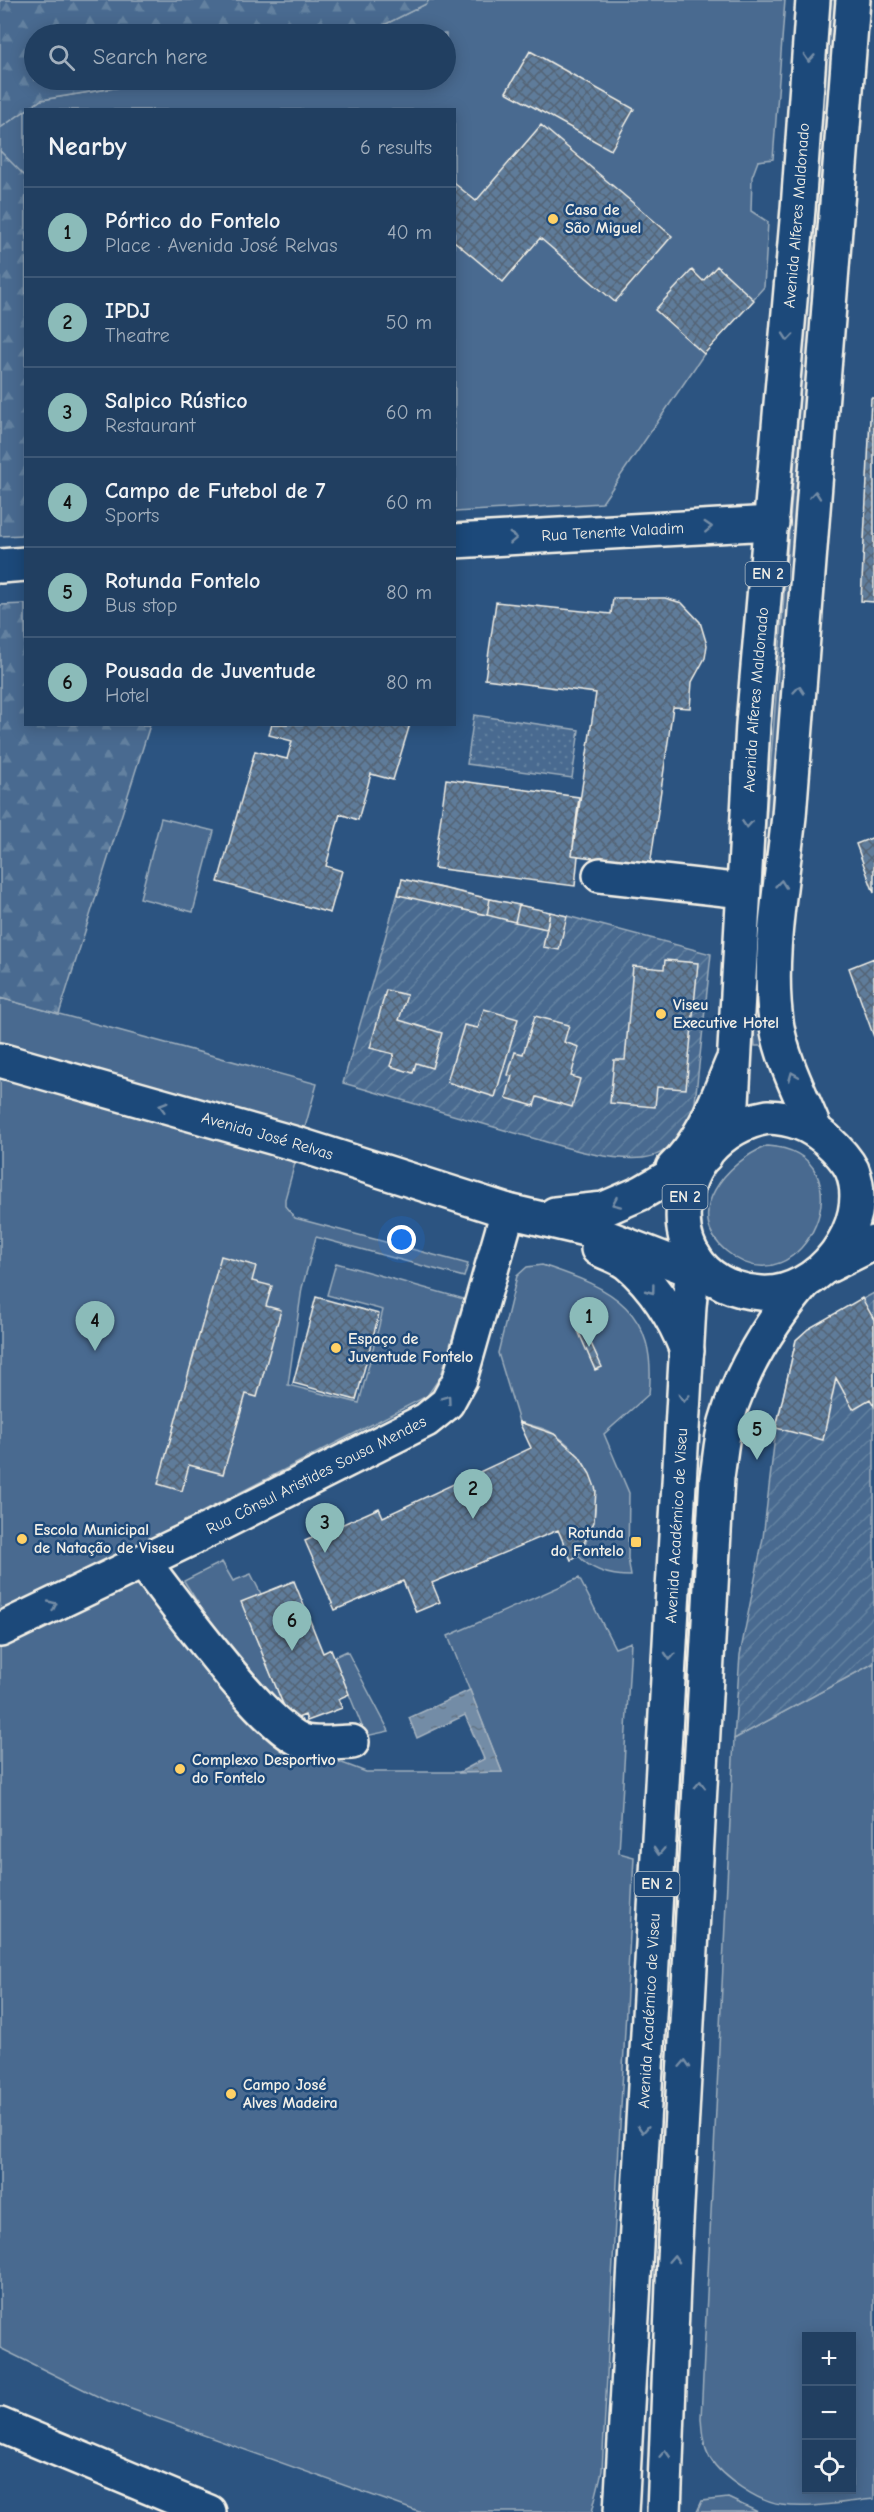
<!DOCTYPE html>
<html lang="en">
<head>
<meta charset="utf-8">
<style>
  :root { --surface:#213f61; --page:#294667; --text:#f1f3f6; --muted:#a2afbd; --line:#3e5876; --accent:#8bbbb9 }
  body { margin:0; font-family:"Comic Neue",sans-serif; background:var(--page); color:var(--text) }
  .controls { position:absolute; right:18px; bottom:18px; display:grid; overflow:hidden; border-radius:0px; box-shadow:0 3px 15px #0003 }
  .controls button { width:54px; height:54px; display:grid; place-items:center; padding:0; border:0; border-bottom:2px solid var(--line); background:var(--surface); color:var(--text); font:30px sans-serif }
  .you { position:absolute; left:402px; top:1240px; width:21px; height:21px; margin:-15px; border:4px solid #fff; border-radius:50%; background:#1a73e8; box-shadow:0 0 0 9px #1a73e833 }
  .badge { display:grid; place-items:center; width:39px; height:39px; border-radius:50%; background:var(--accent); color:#111; font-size:20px; font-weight:700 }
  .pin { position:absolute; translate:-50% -50px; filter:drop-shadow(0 2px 3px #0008) }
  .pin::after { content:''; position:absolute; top:32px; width:21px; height:18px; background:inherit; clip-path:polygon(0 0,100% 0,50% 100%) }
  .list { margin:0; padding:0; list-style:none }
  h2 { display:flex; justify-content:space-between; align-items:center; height:78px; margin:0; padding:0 24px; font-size:26px }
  h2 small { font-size:20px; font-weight:400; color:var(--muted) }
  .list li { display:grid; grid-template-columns:39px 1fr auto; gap:18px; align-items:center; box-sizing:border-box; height:90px; padding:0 24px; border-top:2px solid var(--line) }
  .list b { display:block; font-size:22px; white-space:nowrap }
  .list p { margin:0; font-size:20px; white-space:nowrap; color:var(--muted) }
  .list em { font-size:20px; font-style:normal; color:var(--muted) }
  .icon { flex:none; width:33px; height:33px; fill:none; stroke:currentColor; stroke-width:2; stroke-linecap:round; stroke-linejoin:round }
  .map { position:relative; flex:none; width:874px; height:2512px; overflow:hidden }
  .search { position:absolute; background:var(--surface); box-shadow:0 3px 15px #0003; left:24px; top:24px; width:432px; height:66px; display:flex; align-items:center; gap:15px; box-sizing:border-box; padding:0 21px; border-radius:33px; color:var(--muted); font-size:22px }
  .panel { position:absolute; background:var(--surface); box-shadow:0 3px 15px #0003; left:24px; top:108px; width:432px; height:618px; border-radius:0px }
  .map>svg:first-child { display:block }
  .grass { fill:#496b90; stroke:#9eaebc; stroke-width:1.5; fill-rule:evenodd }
  .forest { fill:url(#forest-firs); stroke:#9eaebc; stroke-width:1.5 }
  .park { fill:url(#park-dots); stroke:#9eaebc; stroke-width:1.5 }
  .garden { fill:url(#garden-furrows); stroke:#9eaebc; stroke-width:1.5 }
  .water { fill:url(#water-ripples); stroke:#a7b4c0; stroke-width:1.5 }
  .building { fill:url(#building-cross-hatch); stroke:#f4f1e8; stroke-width:1.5 }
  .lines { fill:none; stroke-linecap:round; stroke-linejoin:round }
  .minor-casing { stroke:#f4f1e8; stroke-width:38 }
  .major-casing { stroke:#f4f1e8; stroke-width:38 }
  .minor { stroke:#1f4a7a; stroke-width:33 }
  .major { stroke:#1f4a7a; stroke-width:33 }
  .oneway { stroke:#748da6 }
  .poi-dot { fill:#ffd166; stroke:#1f4a7a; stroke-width:2 }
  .labels { text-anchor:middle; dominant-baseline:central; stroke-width:5; stroke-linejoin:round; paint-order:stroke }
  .shield { fill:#1f4a7a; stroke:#b4bfc7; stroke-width:1.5 }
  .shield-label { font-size:15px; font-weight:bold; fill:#f4f1e8 }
  .poi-label { font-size:16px; font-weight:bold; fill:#f4f1e8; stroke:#1f4a7a; text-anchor:start }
  .street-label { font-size:16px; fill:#f4f1e8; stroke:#1f4a7a }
</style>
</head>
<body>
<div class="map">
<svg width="874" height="2512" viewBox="0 0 874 2512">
  <defs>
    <pattern id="forest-firs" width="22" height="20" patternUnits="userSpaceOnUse" patternTransform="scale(1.5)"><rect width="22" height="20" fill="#496b90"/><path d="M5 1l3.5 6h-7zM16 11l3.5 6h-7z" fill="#6481a0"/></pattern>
    <pattern id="park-dots" width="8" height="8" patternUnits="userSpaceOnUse" patternTransform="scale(1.5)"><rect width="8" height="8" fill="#496b90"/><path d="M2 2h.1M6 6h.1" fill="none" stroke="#6481a0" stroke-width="1.8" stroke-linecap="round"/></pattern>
    <pattern id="garden-furrows" width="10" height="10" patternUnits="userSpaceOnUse" patternTransform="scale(1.5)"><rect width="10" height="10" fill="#496b90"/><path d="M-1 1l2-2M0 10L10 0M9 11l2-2" fill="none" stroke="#6481a0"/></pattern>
    <pattern id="water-ripples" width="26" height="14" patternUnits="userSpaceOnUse" patternTransform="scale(1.5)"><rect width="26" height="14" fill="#738ca6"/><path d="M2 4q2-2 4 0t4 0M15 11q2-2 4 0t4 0" fill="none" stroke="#647484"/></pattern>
    <pattern id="building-cross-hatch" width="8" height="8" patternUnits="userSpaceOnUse" patternTransform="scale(1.5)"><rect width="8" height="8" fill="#5e7b9a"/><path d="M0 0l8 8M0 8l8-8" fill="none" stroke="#556474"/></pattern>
  </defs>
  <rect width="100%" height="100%" fill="#2c5481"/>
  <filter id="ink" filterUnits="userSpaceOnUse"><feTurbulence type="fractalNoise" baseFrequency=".0167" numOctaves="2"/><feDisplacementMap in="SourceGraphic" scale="12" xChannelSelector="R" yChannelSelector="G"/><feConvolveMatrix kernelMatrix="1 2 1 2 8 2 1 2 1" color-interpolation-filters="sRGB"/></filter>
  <g filter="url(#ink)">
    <!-- grass -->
    <path class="grass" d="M 429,0 L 785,0 L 773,159 L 758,161 L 752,177 L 751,211 L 768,222 L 764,287 L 704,354 L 602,503 L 455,512 L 454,110 L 27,110 L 41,100 L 163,80 L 446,80 L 446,34 L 366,34 L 426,4 Z
      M 831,0 L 838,0 L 761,1026 L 764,1046 L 755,1046 L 752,1000 Z
      M 25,111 L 25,177 L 0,151 L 0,128 Z
      M 161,818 L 214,831 L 193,912 L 140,898 Z
      M 0,998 L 317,1084 L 285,1199 L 285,1206 L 295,1218 L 468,1264 L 464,1277 L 316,1237 L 302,1288 L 288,1385 L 359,1403 L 383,1310 L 327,1295 L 336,1263 L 464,1299 L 441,1376 L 427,1396 L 148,1540 L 198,1628 L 292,1744 L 366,1772 L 502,1772 L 448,1636 L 579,1578 L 615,1648 L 631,1642 L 619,1853 L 634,1857 L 602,2471 L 592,2512 L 419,2512 L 103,2399 L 0,2348 Z
      M 767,1146 C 874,1152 803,1316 726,1251 C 681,1213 728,1161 767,1146 Z
      M 542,1265 C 613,1288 658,1311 649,1394 L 604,1434 L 629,1493 L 628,1558 L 631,1576 C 611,1576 591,1571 578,1555 C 608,1512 598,1463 554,1434 C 544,1427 531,1426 519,1422 L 498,1353 L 517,1276 L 527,1267 Z
      M 222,1562 L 233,1581 L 251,1574 L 261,1594 L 242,1603 L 290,1721 L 238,1666 L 184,1581 Z
      M 347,1651 L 389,1731 L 366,1736 L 334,1657 Z
      M 874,1663 L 874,2499 C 844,2502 812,2509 782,2505 C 760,2503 721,2477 710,2458 C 703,2446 702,2432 701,2418 L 734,1739 ZM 806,2336 L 852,2336 L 852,2490 L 806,2490 Z
      M 728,2498 L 758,2512 L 697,2512 L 702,2501 Z"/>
    <!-- forest -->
    <path class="forest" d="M 0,0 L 429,0 L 426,4 L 366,34 L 34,34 L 34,80 L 163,80 L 41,100 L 0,128 Z
      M 0,151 L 26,177 L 25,535 L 0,536 Z
      M 25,604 L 26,724 L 150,725 L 59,1014 L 0,998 L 0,605 Z"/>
    <!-- park -->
    <path class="park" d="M 474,715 L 579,730 L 572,778 L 467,764 Z"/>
    <!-- garden -->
    <path class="garden" d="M 402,879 L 567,916 L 711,954 L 695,1102 C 689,1128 672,1155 643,1158 C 608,1161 568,1148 536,1139 C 471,1121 407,1101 343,1083 Z
      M 874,1293 L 874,1663 L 734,1739 L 740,1655 L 763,1538 L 776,1428 L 796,1340 L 808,1329 Z"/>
    <!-- water -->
    <path class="water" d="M 470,1690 L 502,1772 L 458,1773 L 484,1759 L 465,1715 L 417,1738 L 409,1718 Z"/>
    <!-- building -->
    <path class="building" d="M 530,51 L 634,109 L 611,150 L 506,92 Z
      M 541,125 L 672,236 L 615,302 L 540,238 L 503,282 L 454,241 L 454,183 L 476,201 Z
      M 717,266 L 754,300 L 704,354 L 655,310 L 692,270 L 703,281 Z
      M 871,398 L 874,398 L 874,602 L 861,601 Z
      M 613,598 L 665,598 L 682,603 L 700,622 L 707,645 L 705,658 L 692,682 L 690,708 L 673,707 L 650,866 L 572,855 L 596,693 L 485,679 L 496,602 L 611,614 Z
      M 272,724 L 410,724 L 393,780 L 371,774 L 358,820 L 340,814 L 326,866 L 342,871 L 330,913 L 218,882 L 255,751 L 287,759 L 292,741 L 269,735 Z
      M 446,779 L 579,797 L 572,855 L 578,856 L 575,886 L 434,868 Z
      M 874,837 L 874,893 L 856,844 Z
      M 402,879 L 490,899 L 487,915 L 398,895 Z
      M 490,899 L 519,905 L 515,922 L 487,915 Z
      M 519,905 L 550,912 L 547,929 L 515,922 Z
      M 550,912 L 567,916 L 559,950 L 543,947 Z
      M 874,958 L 874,1037 L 849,968 Z
      M 665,960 L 698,963 L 686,1089 L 657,1087 L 655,1107 L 610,1103 L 614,1060 L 625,1060 L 633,966 L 664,969 Z
      M 386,990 L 407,995 L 399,1020 L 442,1033 L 432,1068 L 416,1063 L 413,1073 L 390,1066 L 394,1054 L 370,1048 Z
      M 484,1009 L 518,1019 L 495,1097 L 447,1082 L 464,1025 L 478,1028 Z
      M 535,1016 L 569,1025 L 564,1042 L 579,1047 L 571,1076 L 580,1079 L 572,1107 L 537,1097 L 534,1106 L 506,1098 L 512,1076 L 508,1075 L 515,1052 L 523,1054 Z
      M 221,1256 L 256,1266 L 252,1281 L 272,1286 L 266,1306 L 281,1310 L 257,1397 L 246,1394 L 223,1474 L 189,1465 L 182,1491 L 158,1484 Z
      M 316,1297 L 379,1314 L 356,1400 L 293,1383 Z
      M 862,1298 L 874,1320 L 874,1406 L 870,1399 L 853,1409 L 836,1378 L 823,1440 L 776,1428 L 796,1340 L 808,1329 Z
      M 582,1324 L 602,1367 L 595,1370 L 576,1326 Z
      M 519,1422 L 554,1434 L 579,1456 L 590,1474 L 596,1490 L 594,1522 L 578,1555 L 571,1560 L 558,1530 L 432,1583 L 440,1602 L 416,1612 L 403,1581 L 335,1610 L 305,1541 L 379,1508 L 383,1517 L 531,1448 Z
      M 294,1581 L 323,1653 L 331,1649 L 349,1694 L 338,1699 L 342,1708 L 307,1721 L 305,1715 L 290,1721 L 241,1602 Z"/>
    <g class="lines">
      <!-- minor casing -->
      <g class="minor-casing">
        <g id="minor">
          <path id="s1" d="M 454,541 L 772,523"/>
          <path d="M 0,566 L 26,564"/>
          <path d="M 600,875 L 743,891"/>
          <path id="s2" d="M 0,1060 L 300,1145 L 508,1211 L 585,1229 L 715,1279"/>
          <path d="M 673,1168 C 703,1140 716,1101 732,1063"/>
          <path d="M 555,1214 L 604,1209 L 641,1193 L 705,1156"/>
          <path d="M 598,1249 C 607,1253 619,1257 627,1263 C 654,1285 675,1319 687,1351"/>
          <path d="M 143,1562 C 172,1598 268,1734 306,1742 C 320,1745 337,1742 352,1742"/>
          <path id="s3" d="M 0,1630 L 194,1537 L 426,1420 L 447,1403 L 460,1379 L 508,1211"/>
          <path d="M 0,2425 L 209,2512"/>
        </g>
      </g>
      <!-- major casing -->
      <g class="major-casing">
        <g id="major">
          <path d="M 768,1117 C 792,1118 808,1124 826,1139 C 836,1148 846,1158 852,1170 C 874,1225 818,1297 761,1293 C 647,1285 666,1135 768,1117 Z"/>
          <path d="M 815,1130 C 802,1097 783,1062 777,1027 C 766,963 782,881 789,816 L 853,0"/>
          <path id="s4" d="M 715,1143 L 727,1123 L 732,1103 L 753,724 L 798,209 L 813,0"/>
          <path d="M 828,1266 L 874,1243"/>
          <path id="s5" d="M 621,2512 L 689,1306 L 694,1256"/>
          <path d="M 664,2512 L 674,2259 L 717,1477 C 720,1459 721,1439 726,1422 C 741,1370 768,1326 803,1284"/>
        </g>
      </g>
      <!-- minor -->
      <use href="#minor" class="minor"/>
      <!-- major -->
      <use href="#major" class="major"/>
    </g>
    <!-- one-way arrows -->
    <defs><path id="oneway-chevron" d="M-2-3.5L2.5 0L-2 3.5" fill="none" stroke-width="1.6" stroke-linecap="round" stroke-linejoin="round" transform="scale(1.5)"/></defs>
    <g class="oneway">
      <use href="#oneway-chevron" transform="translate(809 58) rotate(94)"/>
      <use href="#oneway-chevron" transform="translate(788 337) rotate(95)"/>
      <use href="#oneway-chevron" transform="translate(815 495) rotate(-85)"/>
      <use href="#oneway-chevron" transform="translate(708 527) rotate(-3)"/>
      <use href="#oneway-chevron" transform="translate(513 538) rotate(-3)"/>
      <use href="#oneway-chevron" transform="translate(799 690) rotate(-85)"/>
      <use href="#oneway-chevron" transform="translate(747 824) rotate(94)"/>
      <use href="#oneway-chevron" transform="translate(781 884) rotate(-84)"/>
      <use href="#oneway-chevron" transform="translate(793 1076) rotate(-112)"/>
      <use href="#oneway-chevron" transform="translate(163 1106) rotate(-164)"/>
      <use href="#oneway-chevron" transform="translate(616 1203) rotate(156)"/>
      <use href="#oneway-chevron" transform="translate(651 1290) rotate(53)"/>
      <use href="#oneway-chevron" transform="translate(684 1398) rotate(93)"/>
      <use href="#oneway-chevron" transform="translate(447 1399) rotate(-54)"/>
      <use href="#oneway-chevron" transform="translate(53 1605) rotate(-25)"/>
      <use href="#oneway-chevron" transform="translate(670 1656) rotate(93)"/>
      <use href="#oneway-chevron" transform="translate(700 1785) rotate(-87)"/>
      <use href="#oneway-chevron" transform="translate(659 1851) rotate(93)"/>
      <use href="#oneway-chevron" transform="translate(685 2064) rotate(-87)"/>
      <use href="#oneway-chevron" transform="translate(643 2129) rotate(93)"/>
      <use href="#oneway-chevron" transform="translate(674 2259) rotate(-87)"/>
      <use href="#oneway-chevron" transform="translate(665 2454) rotate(-87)"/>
    </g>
  </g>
  <!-- markers -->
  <g class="poi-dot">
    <circle cx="553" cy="219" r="6"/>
    <circle cx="661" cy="1014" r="6"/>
    <circle cx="336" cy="1348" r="6"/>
    <circle cx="22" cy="1539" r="6"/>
    <rect x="630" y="1536" width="12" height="12" rx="3"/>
    <circle cx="180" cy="1769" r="6"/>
    <circle cx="231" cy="2094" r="6"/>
  </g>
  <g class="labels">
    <!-- shield labels -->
    <g class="shield">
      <rect x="745.5" y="562" width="45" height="24" rx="4.5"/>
      <rect x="662.5" y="1185" width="45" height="24" rx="4.5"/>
      <rect x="634.5" y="1872" width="45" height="24" rx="4.5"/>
    </g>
    <g class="shield-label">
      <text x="768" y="574">EN 2</text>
      <text x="685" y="1197">EN 2</text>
      <text x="657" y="1884">EN 2</text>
    </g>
    <!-- poi labels -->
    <g class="poi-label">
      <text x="565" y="210">Casa de<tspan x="565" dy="18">São Miguel</tspan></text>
      <text x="673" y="1005">Viseu<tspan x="673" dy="18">Executive Hotel</tspan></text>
      <text x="348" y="1339">Espaço de<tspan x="348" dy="18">Juventude Fontelo</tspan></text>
      <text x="34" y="1530">Escola Municipal<tspan x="34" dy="18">de Natação de Viseu</tspan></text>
      <text x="624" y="1533" text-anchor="end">Rotunda<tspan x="624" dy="18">do Fontelo</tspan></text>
      <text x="192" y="1760">Complexo Desportivo<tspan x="192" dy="18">do Fontelo</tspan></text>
      <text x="243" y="2085">Campo José<tspan x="243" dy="18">Alves Madeira</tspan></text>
    </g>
    <!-- street labels -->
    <g class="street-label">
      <text stroke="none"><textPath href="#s4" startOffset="934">Avenida Alferes Maldonado</textPath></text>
      <text stroke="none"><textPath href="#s1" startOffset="159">Rua Tenente Valadim</textPath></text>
      <text stroke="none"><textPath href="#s4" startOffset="448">Avenida Alferes Maldonado</textPath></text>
      <text stroke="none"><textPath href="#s2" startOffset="278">Avenida José Relvas</textPath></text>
      <text stroke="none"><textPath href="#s3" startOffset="352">Rua Cônsul Aristides Sousa Mendes</textPath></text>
      <text stroke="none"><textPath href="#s5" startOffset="988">Avenida Académico de Viseu</textPath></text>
      <text stroke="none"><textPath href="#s5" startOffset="502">Avenida Académico de Viseu</textPath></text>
    </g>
  </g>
</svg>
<div class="controls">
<button>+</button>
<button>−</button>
<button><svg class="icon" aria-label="locate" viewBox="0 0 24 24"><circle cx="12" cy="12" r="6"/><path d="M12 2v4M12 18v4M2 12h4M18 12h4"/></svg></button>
</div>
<div class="you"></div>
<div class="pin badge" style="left:589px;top:1347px">1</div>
<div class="pin badge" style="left:473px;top:1519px">2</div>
<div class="pin badge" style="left:325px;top:1553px">3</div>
<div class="pin badge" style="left:95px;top:1351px">4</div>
<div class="pin badge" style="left:757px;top:1460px">5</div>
<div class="pin badge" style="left:292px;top:1651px">6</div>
<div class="search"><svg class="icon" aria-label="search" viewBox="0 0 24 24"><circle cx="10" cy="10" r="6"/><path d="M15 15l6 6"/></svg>Search here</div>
<section class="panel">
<h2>Nearby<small>6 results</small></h2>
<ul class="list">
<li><span class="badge">1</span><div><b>Pórtico do Fontelo</b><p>Place · Avenida José Relvas</p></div><em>40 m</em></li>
<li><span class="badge">2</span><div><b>IPDJ</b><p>Theatre</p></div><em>50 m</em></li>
<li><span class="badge">3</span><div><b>Salpico Rústico</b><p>Restaurant</p></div><em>60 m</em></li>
<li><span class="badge">4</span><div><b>Campo de Futebol de 7</b><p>Sports</p></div><em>60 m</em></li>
<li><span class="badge">5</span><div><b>Rotunda Fontelo</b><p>Bus stop</p></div><em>80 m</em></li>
<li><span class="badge">6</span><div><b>Pousada de Juventude</b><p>Hotel</p></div><em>80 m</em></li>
</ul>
</section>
</div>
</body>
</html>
